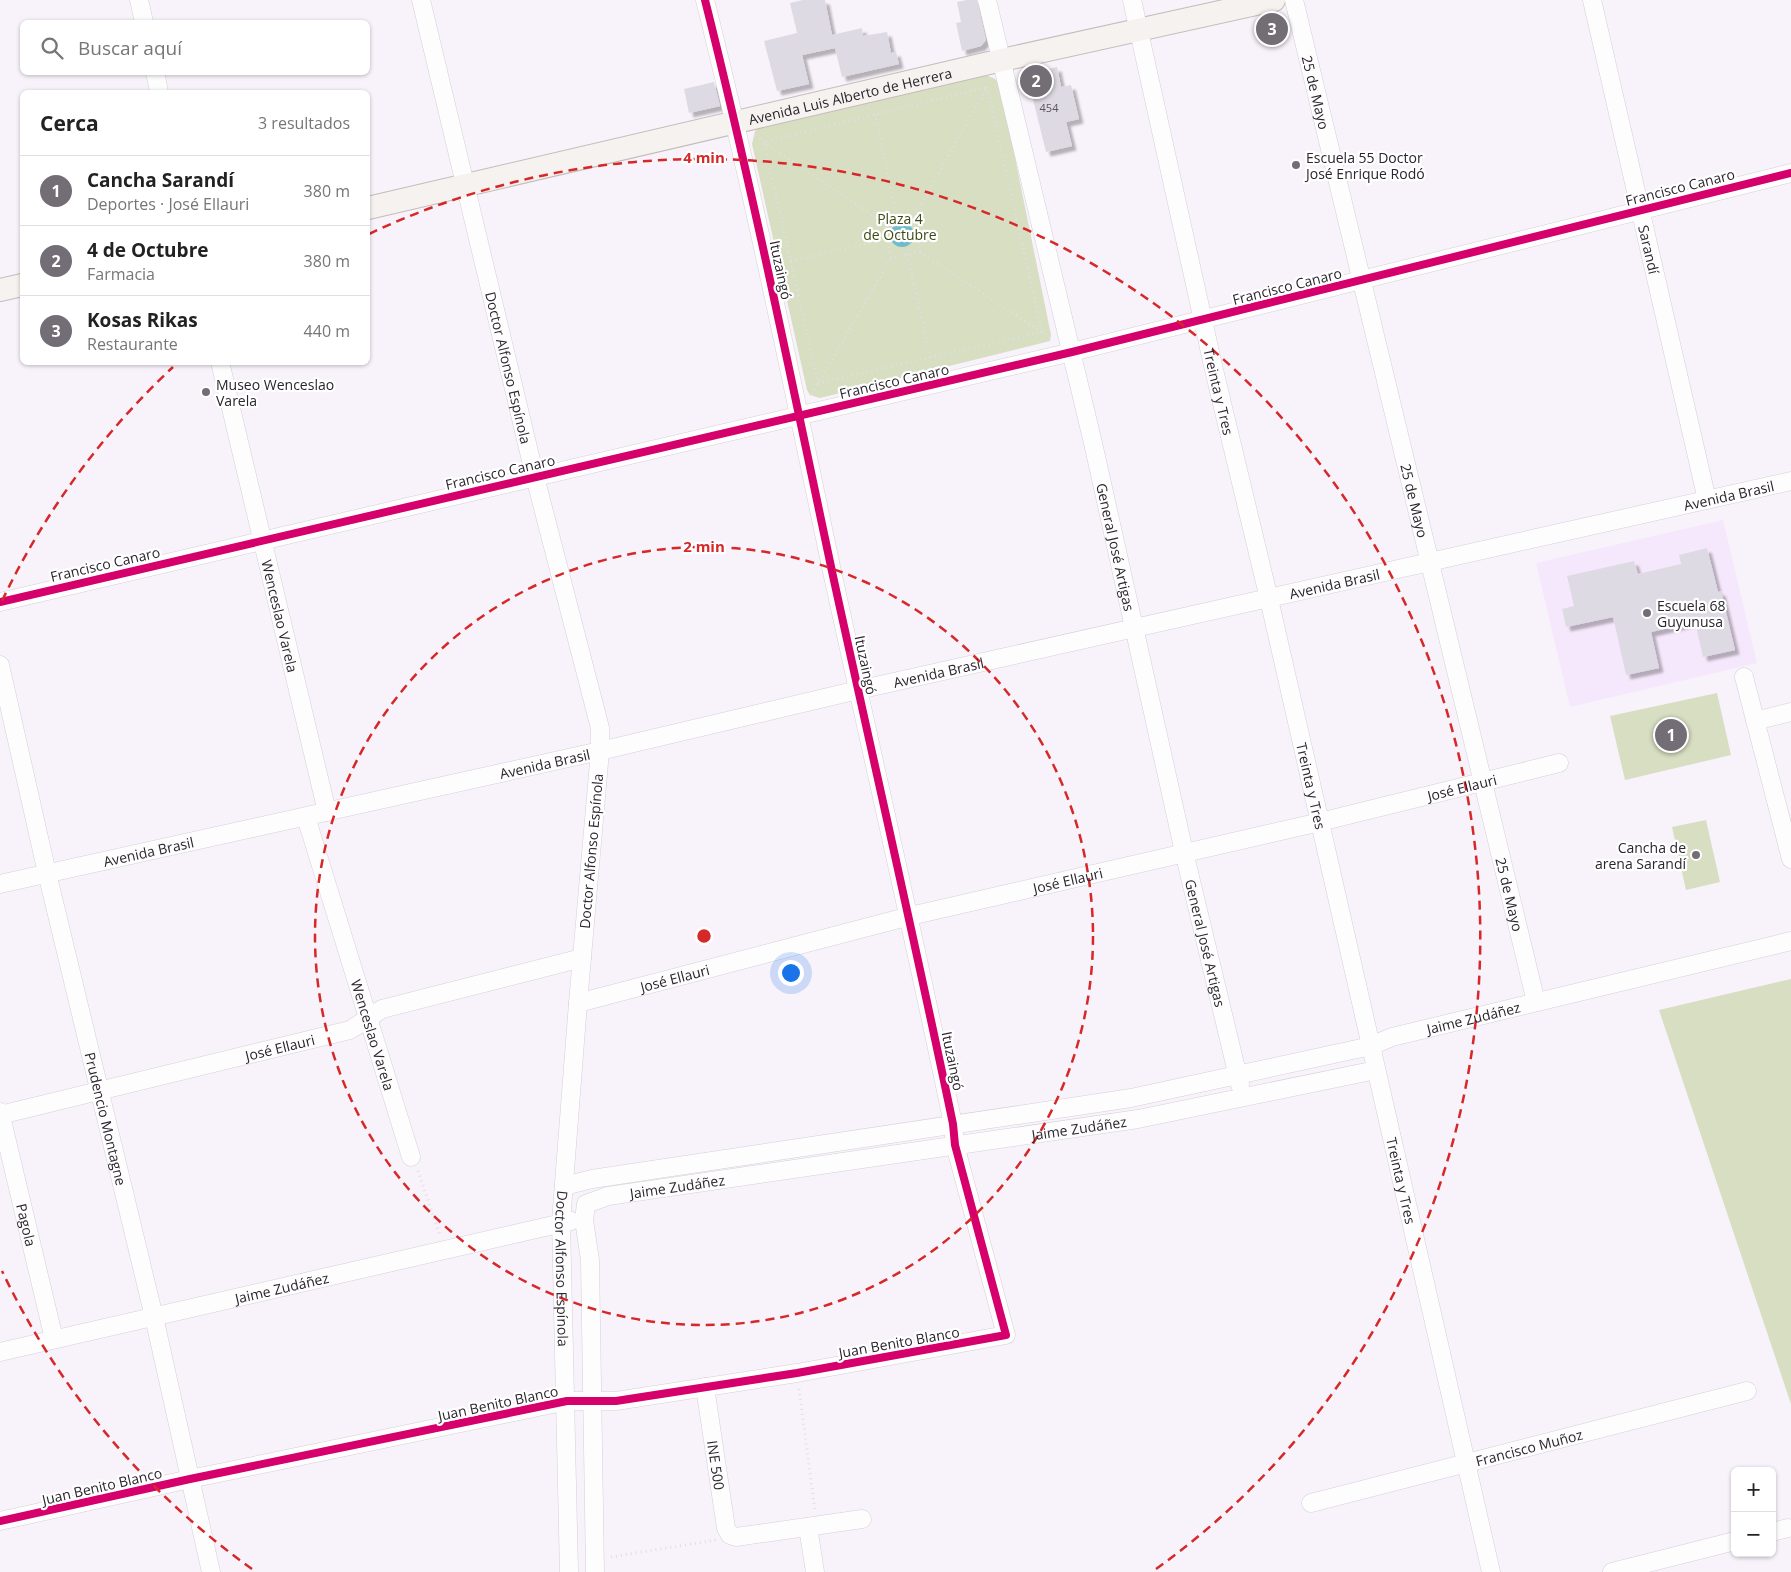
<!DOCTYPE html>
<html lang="es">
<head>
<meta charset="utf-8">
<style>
  :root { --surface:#fff; --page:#f6f6f6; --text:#222; --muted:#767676; --line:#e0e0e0; --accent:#736d75 }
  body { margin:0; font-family:"Open Sans",sans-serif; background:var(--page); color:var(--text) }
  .controls { position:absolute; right:15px; bottom:15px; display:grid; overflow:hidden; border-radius:8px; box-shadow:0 1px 4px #0004 }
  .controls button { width:45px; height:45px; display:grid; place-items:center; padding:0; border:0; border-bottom:1px solid var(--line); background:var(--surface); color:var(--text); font:25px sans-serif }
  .you { position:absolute; left:790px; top:972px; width:18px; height:18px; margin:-12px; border:4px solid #fff; border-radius:50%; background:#1a73e8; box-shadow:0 0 0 8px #1a73e833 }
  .badge { display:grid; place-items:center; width:32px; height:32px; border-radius:50%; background:var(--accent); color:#fff; font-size:16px; font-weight:700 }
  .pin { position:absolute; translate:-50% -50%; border:2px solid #fff; box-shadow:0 1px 5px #0006 }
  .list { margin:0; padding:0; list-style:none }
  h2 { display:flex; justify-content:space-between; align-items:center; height:65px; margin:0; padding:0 20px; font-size:21px }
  h2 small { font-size:16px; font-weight:400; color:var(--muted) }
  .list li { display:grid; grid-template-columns:32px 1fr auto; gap:15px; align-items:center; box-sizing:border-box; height:70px; padding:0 20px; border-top:1px solid var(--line) }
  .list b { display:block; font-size:19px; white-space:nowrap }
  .list p { margin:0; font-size:16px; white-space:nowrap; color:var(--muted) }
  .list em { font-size:16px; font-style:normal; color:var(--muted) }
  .icon { flex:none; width:28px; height:28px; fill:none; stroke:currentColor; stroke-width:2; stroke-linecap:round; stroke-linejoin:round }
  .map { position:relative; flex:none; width:1791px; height:1572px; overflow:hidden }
  .search { position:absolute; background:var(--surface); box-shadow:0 1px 4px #0004; left:20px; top:20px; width:350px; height:55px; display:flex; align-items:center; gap:12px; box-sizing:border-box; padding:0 18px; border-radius:8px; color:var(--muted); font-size:19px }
  .panel { position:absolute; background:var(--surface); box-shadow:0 1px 4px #0004; left:20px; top:90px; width:350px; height:275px; border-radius:8px }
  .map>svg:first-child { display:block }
  .built { fill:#f6e8fc }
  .green { fill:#d7dec2 }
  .water { fill:#6dbbcc }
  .building { fill:#dedae3; filter:url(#shadow) }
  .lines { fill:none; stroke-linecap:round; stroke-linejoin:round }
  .minor-casing { stroke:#d5cfd8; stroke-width:19 }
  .major-casing { stroke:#c5bcba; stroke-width:24 }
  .path { stroke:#e1dfe1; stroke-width:3; stroke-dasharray:1 4; stroke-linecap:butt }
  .minor { stroke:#fefdfe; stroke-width:18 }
  .major { stroke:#f6f2ef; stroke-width:22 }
  .cycleway-casing { stroke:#fff; stroke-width:11 }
  .cycleway { stroke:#d6006c; stroke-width:8 }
  .ring { fill:none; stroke:#d62828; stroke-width:2.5; stroke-dasharray:9 6 }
  .poi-dot { fill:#736d75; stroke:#fff; stroke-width:2 }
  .labels { text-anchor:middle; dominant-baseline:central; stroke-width:4.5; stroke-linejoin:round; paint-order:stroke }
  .number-label { font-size:11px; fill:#5a545c }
  .street-label { font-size:14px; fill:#2b252d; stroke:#fff }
  .poi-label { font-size:14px; fill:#2b252d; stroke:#fff; text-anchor:start }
  .park-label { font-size:14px; fill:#3c4912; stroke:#fff }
  .centre { fill:#d62828; stroke:#fff; stroke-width:2.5 }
  .ring-label { font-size:15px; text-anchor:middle; font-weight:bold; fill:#d62828; stroke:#fff; stroke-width:4.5; stroke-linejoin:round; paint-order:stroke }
</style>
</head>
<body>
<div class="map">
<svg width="1791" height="1572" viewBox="0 0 1791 1572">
  <defs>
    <filter id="shadow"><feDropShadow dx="4.5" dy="4.5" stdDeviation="1" flood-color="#0004"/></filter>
  </defs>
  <rect width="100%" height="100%" fill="#f8f2fa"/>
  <!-- built -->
  <path class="built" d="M 1723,520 L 1757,663 L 1570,707 L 1536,563 Z"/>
  <!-- green -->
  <path class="green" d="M 986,75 L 995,79 L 1000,84 L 1051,335 L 1050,341 L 820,398 L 810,395 L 807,390 L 752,144 L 755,131 L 761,126 Z
    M 1717,693 L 1731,755 L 1625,780 L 1610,716 Z
    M 1706,820 L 1720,882 L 1686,890 L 1672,827 Z
    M 1791,979 L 1791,1404 L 1659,1010 Z"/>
  <!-- water -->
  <path class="water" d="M890 235a12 12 0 1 1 24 0a12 12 0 1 1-24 0Z"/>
  <!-- building -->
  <path class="building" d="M 803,0 L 825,0 L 832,35 L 862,28 L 863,36 L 887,32 L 891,53 L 896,52 L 899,64 L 842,77 L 835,48 L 802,55 L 809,84 L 777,91 L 764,41 L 797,33 L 790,3 Z
    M 967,0 L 977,0 L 986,40 L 981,46 L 962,51 L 956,23 L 961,22 L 957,2 Z
    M 1057,67 L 1061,87 L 1071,85 L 1079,119 L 1066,122 L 1072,146 L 1046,152 L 1028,79 L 1031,73 Z
    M 714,82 L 720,106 L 689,113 L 684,89 Z
    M 1707,548 L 1718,592 L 1721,591 L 1735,650 L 1703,657 L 1695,622 L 1651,632 L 1659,668 L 1626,675 L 1613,617 L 1566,627 L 1562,609 L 1574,606 L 1567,576 L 1634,561 L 1638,574 L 1681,564 L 1679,555 Z"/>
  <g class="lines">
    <!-- minor casing -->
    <g class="minor-casing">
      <g id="minor">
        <path d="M 139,0 L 144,22"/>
        <path id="s1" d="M 421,0 L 535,477 L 600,728 L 600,751 L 578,1003 L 561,1222 L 569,1572"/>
        <path id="s2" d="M 987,0 L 1093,443 L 1184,852 L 1240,1085"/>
        <path id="s3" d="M 1132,0 L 1214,370 L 1269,599 L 1491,1572"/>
        <path id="s4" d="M 1294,0 L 1536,1002"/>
        <path id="s5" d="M 1592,0 L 1707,500"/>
        <path d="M 155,72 L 159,92"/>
        <path id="s6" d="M 220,362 L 327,812"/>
        <path d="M 0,602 L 1072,352 L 1791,173"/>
        <path id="s7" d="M 0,665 L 47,873 L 154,1317 L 211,1572"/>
        <path d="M 1744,677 L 1791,859"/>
        <path d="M 1755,721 L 1791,712"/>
        <path id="s8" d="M 306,817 L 411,1157"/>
        <path id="s9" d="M 0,884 L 600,751 L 858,690 L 1791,481"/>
        <path id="s10" d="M 578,1003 L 910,916 L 1320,822 L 1559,763"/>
        <path id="s11" d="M 0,1112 L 54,1339"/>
        <path id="s12" d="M 0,1115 L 350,1030 L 382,1009 L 582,958"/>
        <path id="s13" d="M 564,1186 L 592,1179 L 1131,1098 L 1371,1046 L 1392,1037 L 1791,941"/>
        <path id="s14" d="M 0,1352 L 571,1221"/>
        <path id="s15" d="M 705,1387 L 726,1528 L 730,1535 L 736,1537 L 862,1519"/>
        <path id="s16" d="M 1311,1503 L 1747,1391"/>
        <path d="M 0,1521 L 190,1479 L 567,1401 L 616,1401 L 797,1373 L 1006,1335 L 955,1145 L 953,1124 C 915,941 873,759 833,576 C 792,383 753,191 705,0"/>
        <path d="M 808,1527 L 815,1572"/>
        <path d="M 1772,1532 L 1788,1528"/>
        <path id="s17" d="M 595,1572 L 590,1260 L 584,1220 L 586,1204 L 608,1196 L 1138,1119 L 1376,1070"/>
        <path d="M 1612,1572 L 1735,1541"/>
      </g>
    </g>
    <!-- major casing -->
    <g class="major-casing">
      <g id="major">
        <path id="s18" d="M 368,208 L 1002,60 L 1274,0"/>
        <path d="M 0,290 L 22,285"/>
      </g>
    </g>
    <!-- path -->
    <path class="path" d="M 987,87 L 1042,332 L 818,383 L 764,142 Z
      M 875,114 L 898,220
      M 755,136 L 884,223 L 891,258 L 920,252 L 914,217 L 884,223
      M 914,217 L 987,87
      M 920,252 L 1051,338
      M 907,254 L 930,357
      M 791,261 L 887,239
      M 812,394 L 891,258
      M 418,1171 L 440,1236
      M 799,1389 L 815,1511
      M 611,1557 L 716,1540"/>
    <!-- minor -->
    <use href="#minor" class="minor"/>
    <!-- major -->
    <use href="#major" class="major"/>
    <!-- cycleway casing -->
    <g class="cycleway-casing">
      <path id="cycleway" d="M 0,602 L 1072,352 L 1791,173
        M 0,1521 L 190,1479 L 567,1401 L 616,1401 L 797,1373 L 1006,1335 L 955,1145 L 953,1124 C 915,941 873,759 833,576 C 792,383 753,191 705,0"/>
    </g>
    <!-- cycleway -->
    <use href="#cycleway" class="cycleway"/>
  </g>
  <!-- distance rings -->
  <g class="ring">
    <circle cx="704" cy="936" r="389"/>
    <path d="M252 1569A778 778 0 0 1 2 1271M2 601A778 778 0 0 1 173 367M369 234A778 778 0 0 1 1156 1569"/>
  </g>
  <!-- markers -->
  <g class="poi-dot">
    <circle cx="1296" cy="165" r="5"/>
    <circle cx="206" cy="392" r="5"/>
    <circle cx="1647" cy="613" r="5"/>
    <circle cx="1696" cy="855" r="5"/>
  </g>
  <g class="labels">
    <!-- number labels -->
    <g class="number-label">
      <text x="1049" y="107">454</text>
    </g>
    <!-- street labels -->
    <g class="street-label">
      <text stroke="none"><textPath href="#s4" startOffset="95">25 de Mayo</textPath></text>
      <text stroke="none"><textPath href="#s18" startOffset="495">Avenida Luis Alberto de Herrera</textPath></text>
      <text transform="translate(1680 187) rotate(-14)">Francisco Canaro</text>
      <text stroke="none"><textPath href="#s5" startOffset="256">Sarandí</textPath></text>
      <text transform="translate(781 270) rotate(78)">Ituzaingó</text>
      <text transform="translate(1287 286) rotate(-14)">Francisco Canaro</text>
      <text stroke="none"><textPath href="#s1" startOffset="378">Doctor Alfonso Espínola</textPath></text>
      <text transform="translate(894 381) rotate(-13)">Francisco Canaro</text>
      <text stroke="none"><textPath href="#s3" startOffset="401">Treinta y Tres</textPath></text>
      <text transform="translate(500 472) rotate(-13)">Francisco Canaro</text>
      <text stroke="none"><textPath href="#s9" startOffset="1772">Avenida Brasil</textPath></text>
      <text stroke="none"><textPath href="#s4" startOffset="515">25 de Mayo</textPath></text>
      <text stroke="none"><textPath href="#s2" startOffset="562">General José Artigas</textPath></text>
      <text transform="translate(105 564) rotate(-13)">Francisco Canaro</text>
      <text stroke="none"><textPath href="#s9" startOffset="1368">Avenida Brasil</textPath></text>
      <text stroke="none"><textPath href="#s6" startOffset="261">Wenceslao Varela</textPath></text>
      <text transform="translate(866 665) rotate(78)">Ituzaingó</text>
      <text stroke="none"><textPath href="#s9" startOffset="962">Avenida Brasil</textPath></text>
      <text stroke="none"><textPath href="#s9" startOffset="558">Avenida Brasil</textPath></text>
      <text stroke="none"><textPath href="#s3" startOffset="806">Treinta y Tres</textPath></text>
      <text stroke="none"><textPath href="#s10" startOffset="910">José Ellauri</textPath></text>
      <text stroke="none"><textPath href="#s9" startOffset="152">Avenida Brasil</textPath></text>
      <text transform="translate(591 851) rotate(-85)">Doctor Alfonso Espínola</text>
      <text stroke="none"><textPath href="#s10" startOffset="505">José Ellauri</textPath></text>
      <text stroke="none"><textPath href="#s4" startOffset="920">25 de Mayo</textPath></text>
      <text stroke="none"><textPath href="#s2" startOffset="968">General José Artigas</textPath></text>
      <text stroke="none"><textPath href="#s10" startOffset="100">José Ellauri</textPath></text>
      <text stroke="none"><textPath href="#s13" startOffset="926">Jaime Zudáñez</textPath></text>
      <text stroke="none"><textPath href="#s8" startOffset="228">Wenceslao Varela</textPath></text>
      <text stroke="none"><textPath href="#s12" startOffset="288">José Ellauri</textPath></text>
      <text transform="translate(953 1061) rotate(78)">Ituzaingó</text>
      <text stroke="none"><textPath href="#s7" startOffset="466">Prudencio Montagne</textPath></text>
      <text stroke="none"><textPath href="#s17" startOffset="868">Jaime Zudáñez</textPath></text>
      <text stroke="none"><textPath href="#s3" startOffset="1211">Treinta y Tres</textPath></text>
      <text stroke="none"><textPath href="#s17" startOffset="462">Jaime Zudáñez</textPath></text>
      <text stroke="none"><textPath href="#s11" startOffset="116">Pagola</textPath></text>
      <text stroke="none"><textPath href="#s1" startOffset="1292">Doctor Alfonso Espínola</textPath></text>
      <text stroke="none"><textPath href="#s14" startOffset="289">Jaime Zudáñez</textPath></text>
      <text transform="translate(899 1342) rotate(-10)">Juan Benito Blanco</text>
      <text transform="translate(498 1403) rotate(-12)">Juan Benito Blanco</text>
      <text stroke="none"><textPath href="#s16" startOffset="225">Francisco Muñoz</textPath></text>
      <text stroke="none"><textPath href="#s15" startOffset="79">INE 500</textPath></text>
      <text transform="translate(102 1486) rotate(-13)">Juan Benito Blanco</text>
    </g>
    <!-- poi labels -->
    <g class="poi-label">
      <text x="1306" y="157">Escuela 55 Doctor<tspan x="1306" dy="16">José Enrique Rodó</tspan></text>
      <text x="216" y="384">Museo Wenceslao<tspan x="216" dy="16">Varela</tspan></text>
      <text x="1657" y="605">Escuela 68<tspan x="1657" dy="16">Guyunusa</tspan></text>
      <text x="1686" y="847" text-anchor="end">Cancha de<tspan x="1686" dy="16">arena Sarandí</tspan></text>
    </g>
    <!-- park labels -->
    <g class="park-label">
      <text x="900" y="218">Plaza 4<tspan x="900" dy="16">de Octubre</tspan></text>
    </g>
  </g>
  <circle cx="704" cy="936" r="8" class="centre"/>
  <g class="ring-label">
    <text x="704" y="163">4 min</text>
    <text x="704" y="552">2 min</text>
  </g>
</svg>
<div class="controls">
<button>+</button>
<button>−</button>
</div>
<div class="you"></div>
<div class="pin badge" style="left:1671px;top:735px">1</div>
<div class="pin badge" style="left:1036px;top:81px">2</div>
<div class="pin badge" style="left:1272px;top:29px">3</div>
<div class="search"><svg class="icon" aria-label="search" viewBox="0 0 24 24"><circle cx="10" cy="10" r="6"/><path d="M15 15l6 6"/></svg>Buscar aquí</div>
<section class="panel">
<h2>Cerca<small>3 resultados</small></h2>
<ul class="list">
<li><span class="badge">1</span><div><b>Cancha Sarandí</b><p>Deportes · José Ellauri</p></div><em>380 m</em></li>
<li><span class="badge">2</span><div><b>4 de Octubre</b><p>Farmacia</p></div><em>380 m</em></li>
<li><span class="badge">3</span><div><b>Kosas Rikas</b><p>Restaurante</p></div><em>440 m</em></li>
</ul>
</section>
</div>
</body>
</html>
